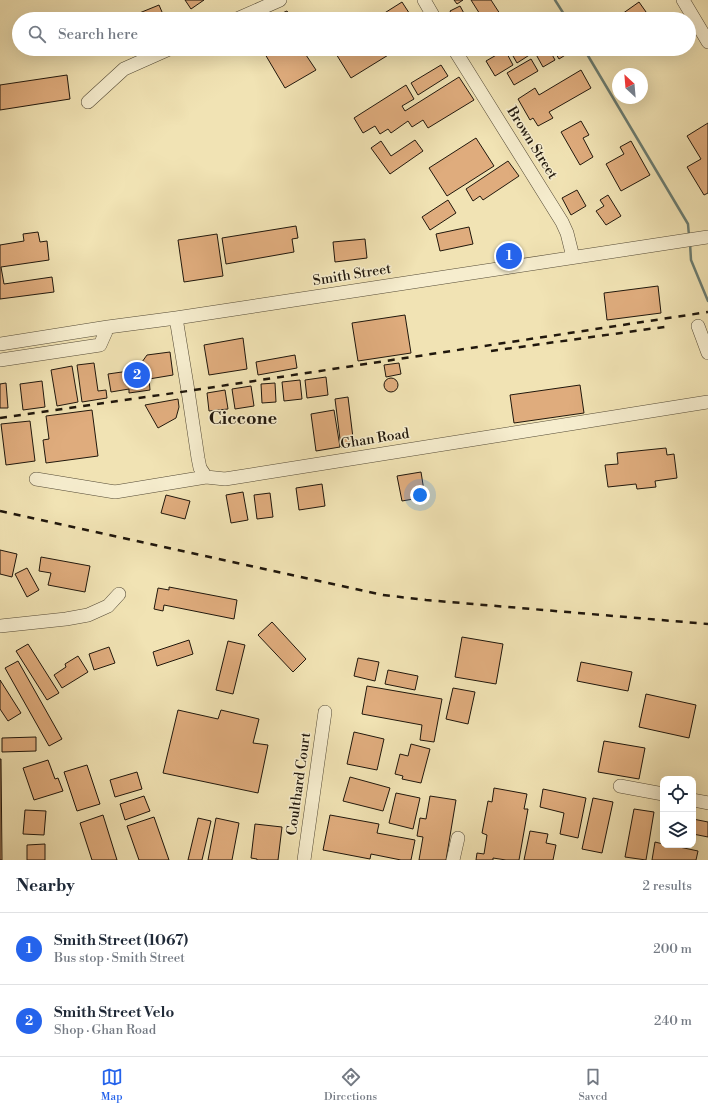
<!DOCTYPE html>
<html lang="en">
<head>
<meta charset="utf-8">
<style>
  :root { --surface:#fff; --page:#f2f2f3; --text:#1f2937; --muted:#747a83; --line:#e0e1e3; --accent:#2563eb }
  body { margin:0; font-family:"Libre Bodoni",serif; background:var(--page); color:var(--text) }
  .controls { position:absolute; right:12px; bottom:12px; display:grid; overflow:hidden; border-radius:8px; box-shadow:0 4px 16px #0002 }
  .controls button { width:36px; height:36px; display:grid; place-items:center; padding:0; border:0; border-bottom:1px solid var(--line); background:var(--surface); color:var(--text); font:20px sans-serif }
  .compass { position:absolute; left:612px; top:68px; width:36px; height:36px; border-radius:50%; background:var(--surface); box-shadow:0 4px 16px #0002; rotate:334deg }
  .you { position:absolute; left:420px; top:495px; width:14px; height:14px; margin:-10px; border:3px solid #fff; border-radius:50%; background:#1a73e8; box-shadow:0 0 0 6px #1a73e833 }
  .badge { display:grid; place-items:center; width:26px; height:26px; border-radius:50%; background:var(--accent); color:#fff; font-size:13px; font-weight:700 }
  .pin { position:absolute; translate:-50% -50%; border:2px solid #fff; box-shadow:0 1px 4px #0006 }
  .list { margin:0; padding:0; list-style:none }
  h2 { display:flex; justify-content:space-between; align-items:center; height:52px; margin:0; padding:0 16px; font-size:17px }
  h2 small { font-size:13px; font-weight:400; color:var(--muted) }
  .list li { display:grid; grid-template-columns:26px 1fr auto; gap:12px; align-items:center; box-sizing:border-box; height:72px; padding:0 16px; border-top:1px solid var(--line) }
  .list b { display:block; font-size:15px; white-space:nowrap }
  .list p { margin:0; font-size:13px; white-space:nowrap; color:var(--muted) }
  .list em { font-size:13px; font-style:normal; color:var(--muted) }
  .icon { flex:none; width:22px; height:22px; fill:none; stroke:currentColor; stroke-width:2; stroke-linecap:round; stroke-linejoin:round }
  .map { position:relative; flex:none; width:708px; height:860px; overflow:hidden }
  .search { position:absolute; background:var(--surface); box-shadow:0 4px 16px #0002; left:12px; right:12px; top:12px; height:44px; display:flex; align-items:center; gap:10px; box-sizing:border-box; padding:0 14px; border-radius:22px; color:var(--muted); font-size:15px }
  .sheet { height:196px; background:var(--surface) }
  nav { display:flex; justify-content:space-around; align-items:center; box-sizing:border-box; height:56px; border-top:1px solid var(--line); background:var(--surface); font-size:11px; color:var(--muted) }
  nav a { display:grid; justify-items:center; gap:2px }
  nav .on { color:var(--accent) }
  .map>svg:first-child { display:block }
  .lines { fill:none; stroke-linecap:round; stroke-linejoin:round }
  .stream { stroke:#6a7b70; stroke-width:2.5 }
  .building { fill:#dfac7d; stroke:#20170c }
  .minor-casing { stroke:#544a36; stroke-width:14 }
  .minor { stroke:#f6edce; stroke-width:13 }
  .rail { stroke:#20170c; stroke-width:2.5; stroke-dasharray:7 7; stroke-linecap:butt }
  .labels { text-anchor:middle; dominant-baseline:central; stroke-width:3; stroke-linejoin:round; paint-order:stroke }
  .street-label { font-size:14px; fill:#20170c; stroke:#f6edce }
  .district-label { font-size:18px; font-weight:bold; fill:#20170c; stroke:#f6edce }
</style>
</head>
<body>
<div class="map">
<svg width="708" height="860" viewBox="0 0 708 860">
  <rect width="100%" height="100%" fill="#f1e3b4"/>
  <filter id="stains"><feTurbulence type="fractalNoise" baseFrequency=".005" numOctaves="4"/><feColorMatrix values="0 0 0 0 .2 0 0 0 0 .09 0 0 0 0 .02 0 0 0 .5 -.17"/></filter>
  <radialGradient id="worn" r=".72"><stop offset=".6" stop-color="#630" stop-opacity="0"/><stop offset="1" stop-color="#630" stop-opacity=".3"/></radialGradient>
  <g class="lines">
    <!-- stream -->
    <path class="stream" d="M 555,0 L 567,19
      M 584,49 L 688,224 L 689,236
      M 690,243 L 691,260 L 708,301"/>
  </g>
  <!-- building -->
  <path class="building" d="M 185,0 L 204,0 L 191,9 Z
    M 454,0 L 463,0 L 457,4 Z
    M 471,0 L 491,0 L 502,17 L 498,19 L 483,19 Z
    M 402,2 L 413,19 L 375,19 Z
    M 639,2 L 651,19 L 625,19 L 622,14 Z
    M 159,5 L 165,19 L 134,19 L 132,16 Z
    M 460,6 L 466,17 L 462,19 L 454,19 L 450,11 Z
    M 287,11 L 292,19 L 268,19 Z
    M 262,49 L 302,49 L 316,70 L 285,88 Z
    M 333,49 L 398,49 L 351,78 Z
    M 509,49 L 527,49 L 531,54 L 517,63 Z
    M 533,49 L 549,49 L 555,60 L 543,67 Z
    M 553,49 L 575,49 L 559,59 Z
    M 505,50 L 513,65 L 495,76 L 486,61 Z
    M 531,59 L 538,71 L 514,85 L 507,73 Z
    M 441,65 L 448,76 L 418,95 L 411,83 Z
    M 581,70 L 591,88 L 549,112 L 553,118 L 538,126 L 533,118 L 530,120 L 518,99 L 535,88 L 539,95 Z
    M 67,75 L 70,99 L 0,110 L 0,85 Z
    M 459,77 L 474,100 L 428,128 L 423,120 L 412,127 L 408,121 L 391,133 L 388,129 L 380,134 L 375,126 L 363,133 L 354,118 L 406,85 L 414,99 L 402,106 L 405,111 Z
    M 581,121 L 589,135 L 583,138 L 593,157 L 580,165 L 561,132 Z
    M 708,123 L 708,193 L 704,195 L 687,167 L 701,159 L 687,136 Z
    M 476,138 L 494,166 L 447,196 L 429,168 Z
    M 415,140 L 423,151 L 390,174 L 371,148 L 381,141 L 391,156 Z
    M 631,141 L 650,175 L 621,191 L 606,164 L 624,154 L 620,147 Z
    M 508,161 L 519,176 L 483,200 L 480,196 L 473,201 L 466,189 Z
    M 577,190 L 586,206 L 571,215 L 562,198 Z
    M 608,195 L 621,216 L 606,225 L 596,211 L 604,206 L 600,200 Z
    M 448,200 L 456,213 L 430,230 L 422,217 Z
    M 296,226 L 298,238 L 292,239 L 294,252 L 226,264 L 222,238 Z
    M 469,227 L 473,244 L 440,251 L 436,234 Z
    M 38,232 L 40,242 L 47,241 L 49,260 L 1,267 L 4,284 L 52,277 L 54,292 L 0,299 L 0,245 L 24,241 L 23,234 Z
    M 217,234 L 223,276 L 184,282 L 178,240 Z
    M 365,239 L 367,258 L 335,262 L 333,242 Z
    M 658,286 L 661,313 L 607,320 L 604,293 Z
    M 405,315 L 411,353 L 358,361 L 352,323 Z
    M 243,338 L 247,369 L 209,375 L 204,345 Z
    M 170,352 L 173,375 L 149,379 L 150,390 L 129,393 L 129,389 L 111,392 L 108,374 L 143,369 L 142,362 L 147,355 Z
    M 295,355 L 297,368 L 258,375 L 256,362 Z
    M 94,363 L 98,391 L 106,390 L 107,398 L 82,402 L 77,365 Z
    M 399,363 L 401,374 L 386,377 L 384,365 Z
    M 72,366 L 78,402 L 57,406 L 51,370 Z
    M 326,377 L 328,395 L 307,398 L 305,380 Z
    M384 385a7 7 0 1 1 14 0a7 7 0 1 1-14 0Z
    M 300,380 L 302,399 L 284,401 L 282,382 Z
    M 42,381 L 45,407 L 23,410 L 20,384 Z
    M 6,383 L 8,408 L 0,408 L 0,384 Z
    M 275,383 L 276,402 L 262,403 L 261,384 Z
    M 580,385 L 584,413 L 514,423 L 510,395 Z
    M 251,386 L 254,406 L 235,409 L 232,389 Z
    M 225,390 L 228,409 L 209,411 L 207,393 Z
    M 348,397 L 354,446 L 341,447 L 335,399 Z
    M 178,399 L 179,407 L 176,418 L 158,428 L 145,405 Z
    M 92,410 L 98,456 L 46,463 L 43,440 L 49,439 L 46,416 Z
    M 334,410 L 340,447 L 316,451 L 311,414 Z
    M 30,421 L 35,461 L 6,465 L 1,424 Z
    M 666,448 L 667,455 L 674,454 L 677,478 L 655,481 L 656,487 L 637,489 L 636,484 L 608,487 L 605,465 L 618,464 L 617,453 Z
    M 421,472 L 425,497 L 402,501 L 397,476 Z
    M 322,484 L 325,506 L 299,510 L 296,488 Z
    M 243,492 L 248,520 L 231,523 L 226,495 Z
    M 270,493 L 273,517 L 257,519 L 254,495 Z
    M 166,495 L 190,501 L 185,519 L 161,513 Z
    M 0,550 L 17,554 L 12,577 L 0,574 Z
    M 41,557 L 90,566 L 85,592 L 48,585 L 51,573 L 39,571 Z
    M 27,568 L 39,590 L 27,597 L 15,574 Z
    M 169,587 L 237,600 L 234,619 L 164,605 L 163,611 L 154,609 L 158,588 L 169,590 Z
    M 272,622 L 306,659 L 293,672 L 258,635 Z
    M 462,637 L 503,644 L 496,684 L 455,677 Z
    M 189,640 L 193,654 L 157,666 L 153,652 Z
    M 228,641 L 245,645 L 233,694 L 216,690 Z
    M 28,644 L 59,693 L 47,700 L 16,651 Z
    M 109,647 L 115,663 L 94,670 L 89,654 Z
    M 78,656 L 88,672 L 62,688 L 54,675 L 66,667 L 65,664 Z
    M 358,658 L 379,662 L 375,681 L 354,676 Z
    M 18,661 L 62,739 L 49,746 L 5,668 Z
    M 581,662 L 632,672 L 628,691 L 577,681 Z
    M 388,670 L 418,676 L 415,690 L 385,684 Z
    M 0,680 L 21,713 L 8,721 L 0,709 Z
    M 367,686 L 442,699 L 434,742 L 420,740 L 422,725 L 362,714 Z
    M 453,688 L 475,692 L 468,724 L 446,719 Z
    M 646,694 L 696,705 L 689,738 L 639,727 Z
    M 178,710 L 218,719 L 221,710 L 259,719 L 253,743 L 268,745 L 258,793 L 163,773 Z
    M 354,732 L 384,739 L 377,770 L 347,764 Z
    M 36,737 L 36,751 L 2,752 L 2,738 Z
    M 604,741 L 645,748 L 639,779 L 598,772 Z
    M 411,744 L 430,749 L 421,783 L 402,779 L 403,776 L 395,774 L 400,754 L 408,756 Z
    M 0,759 L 1,759 L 2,860 L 0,860 Z
    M 48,760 L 55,779 L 58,778 L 63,791 L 34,800 L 23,768 Z
    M 87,765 L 100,804 L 77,811 L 64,772 Z
    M 137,772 L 142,789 L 115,797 L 110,780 Z
    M 350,777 L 390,788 L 383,811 L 343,801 Z
    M 494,788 L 527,794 L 524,809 L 528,809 L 519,860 L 506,860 L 493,858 L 493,860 L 476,860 L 477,853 L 484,854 L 487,835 L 482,833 L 488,801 L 492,802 Z
    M 543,789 L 586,798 L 578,838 L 560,834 L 564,813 L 540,807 Z
    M 396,793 L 420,798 L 413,829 L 389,823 Z
    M 144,796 L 150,811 L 125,820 L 120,804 Z
    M 430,796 L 456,800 L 446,860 L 419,860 L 423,837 L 417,836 L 420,818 L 426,819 Z
    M 593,798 L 613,802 L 602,853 L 582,849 Z
    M 634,809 L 654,812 L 646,860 L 625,857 Z
    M 25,810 L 46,811 L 44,835 L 23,834 Z
    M 103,815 L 117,860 L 92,860 L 80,823 Z
    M 330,815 L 379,824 L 377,833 L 415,840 L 411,860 L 401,860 L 371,854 L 370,859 L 323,850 Z
    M 154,817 L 169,860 L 139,860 L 127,826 Z
    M 198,818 L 211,821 L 202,860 L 188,860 Z
    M 216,818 L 239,823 L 232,860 L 208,860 Z
    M 693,819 L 708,822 L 708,837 L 693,834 Z
    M 255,824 L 282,827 L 278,860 L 257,860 L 257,859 L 251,858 Z
    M 530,831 L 548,834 L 546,843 L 556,845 L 553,860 L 524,860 Z
    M 655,842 L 663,844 L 663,845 L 670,845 L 698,851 L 696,860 L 652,860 Z
    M 45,844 L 45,860 L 27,860 L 27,845 Z"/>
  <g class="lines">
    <!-- minor casing -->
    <g class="minor-casing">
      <path id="minor" d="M 424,0 L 435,19
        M 683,0 L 708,42
        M 237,19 L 280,0
        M 454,49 L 562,222 L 567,233 L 573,257
        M 88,102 L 124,69 L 169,49
        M 176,318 L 188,391 L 198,458 L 200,468 L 206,477 L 225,479 L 708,402
        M 698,326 L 708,353
        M 0,344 L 108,327 L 176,318 L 708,237
        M 0,360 L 100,345 L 108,327
        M 36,479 L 115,492 L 206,477
        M 0,626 L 66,619 L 88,615 L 108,606 L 119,594
        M 620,786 L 663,794
        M 693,800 L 708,803
        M 304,860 L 325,712
        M 453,860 L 458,838"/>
    </g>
    <!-- minor -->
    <use href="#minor" class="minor"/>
    <!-- rail -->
    <path class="rail" d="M 491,351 L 671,326
      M 0,418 L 188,391 L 708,312
      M 0,511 L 383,595 L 426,600 L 708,624"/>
  </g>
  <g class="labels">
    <!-- street labels -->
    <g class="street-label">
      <text transform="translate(532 143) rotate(58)">Brown Street</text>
      <text transform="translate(352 275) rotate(-9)">Smith Street</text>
      <text transform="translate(375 439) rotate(-9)">Ghan Road</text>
      <text transform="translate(299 784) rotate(-82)">Coulthard Court</text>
    </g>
    <!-- district labels -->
    <g class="district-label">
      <text x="243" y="418">Ciccone</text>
    </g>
  </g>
  <rect width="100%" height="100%" filter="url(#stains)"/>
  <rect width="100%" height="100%" fill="url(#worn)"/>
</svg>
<div class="controls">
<button><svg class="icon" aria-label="locate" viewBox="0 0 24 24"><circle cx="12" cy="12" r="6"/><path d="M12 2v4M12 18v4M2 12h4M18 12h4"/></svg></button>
<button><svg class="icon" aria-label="layers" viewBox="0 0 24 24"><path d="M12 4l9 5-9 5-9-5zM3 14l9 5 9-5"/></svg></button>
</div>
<svg class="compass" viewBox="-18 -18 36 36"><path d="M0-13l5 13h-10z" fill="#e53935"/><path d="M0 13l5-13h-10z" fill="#747a83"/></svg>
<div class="you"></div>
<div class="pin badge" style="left:509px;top:256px">1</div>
<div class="pin badge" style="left:137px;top:375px">2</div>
<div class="search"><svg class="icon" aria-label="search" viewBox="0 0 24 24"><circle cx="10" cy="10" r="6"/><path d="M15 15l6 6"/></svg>Search here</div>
</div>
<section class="sheet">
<h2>Nearby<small>2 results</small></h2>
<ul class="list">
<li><span class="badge">1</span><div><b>Smith Street (1067)</b><p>Bus stop · Smith Street</p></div><em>200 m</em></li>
<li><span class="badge">2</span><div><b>Smith Street Velo</b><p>Shop · Ghan Road</p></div><em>240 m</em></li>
</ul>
</section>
<nav>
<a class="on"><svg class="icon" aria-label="map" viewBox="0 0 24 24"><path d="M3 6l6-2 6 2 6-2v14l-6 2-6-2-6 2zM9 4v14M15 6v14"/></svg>Map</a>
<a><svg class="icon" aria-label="directions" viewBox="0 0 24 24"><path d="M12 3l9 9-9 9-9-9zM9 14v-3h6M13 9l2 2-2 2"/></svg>Directions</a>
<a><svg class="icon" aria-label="saved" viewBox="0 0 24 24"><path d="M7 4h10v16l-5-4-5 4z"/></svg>Saved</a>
</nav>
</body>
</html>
